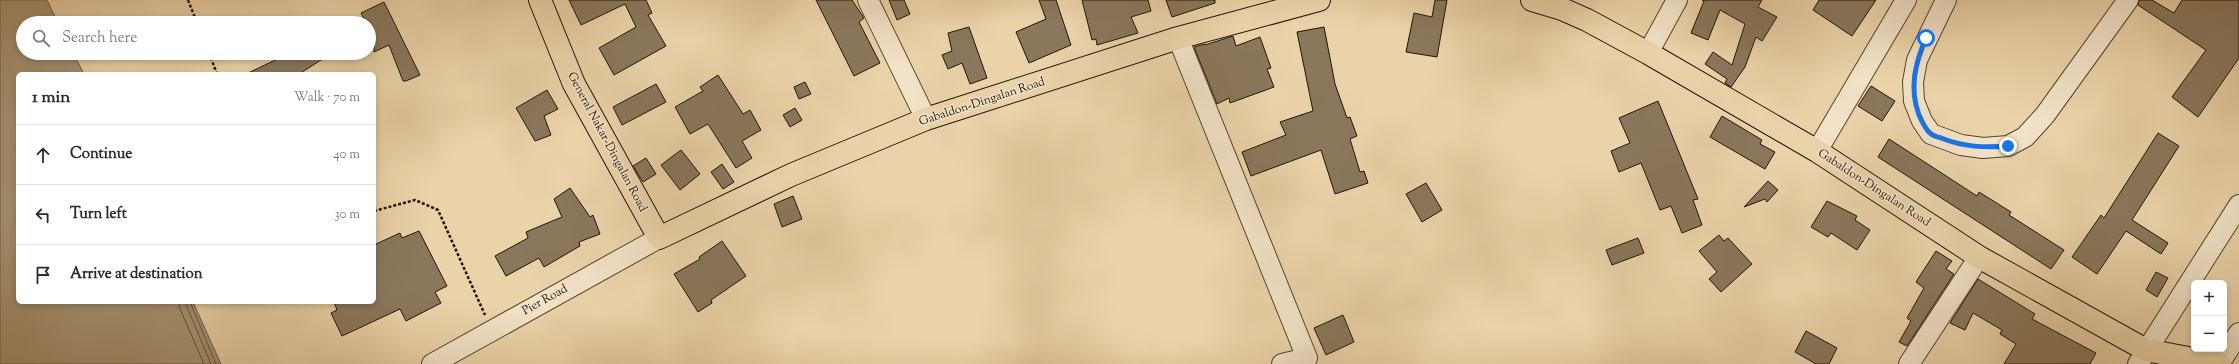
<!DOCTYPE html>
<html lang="en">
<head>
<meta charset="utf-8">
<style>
  :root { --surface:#fff; --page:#f7f7f7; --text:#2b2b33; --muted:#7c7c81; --line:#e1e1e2 }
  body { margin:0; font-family:"Sorts Mill Goudy",serif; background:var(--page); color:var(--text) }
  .controls { position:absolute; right:12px; bottom:12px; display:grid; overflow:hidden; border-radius:6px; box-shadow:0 2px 6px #0003 }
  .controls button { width:36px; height:36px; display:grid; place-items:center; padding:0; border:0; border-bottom:1px solid var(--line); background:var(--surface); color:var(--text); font:20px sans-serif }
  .stop { position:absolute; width:12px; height:12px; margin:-9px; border:3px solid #1a73e8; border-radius:50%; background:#fff }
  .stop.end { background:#1a73e8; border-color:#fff; box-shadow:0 1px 4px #0008 }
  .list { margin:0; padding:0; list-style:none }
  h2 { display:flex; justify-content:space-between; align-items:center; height:52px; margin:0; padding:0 16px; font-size:17px }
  h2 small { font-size:13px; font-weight:400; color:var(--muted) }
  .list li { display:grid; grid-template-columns:26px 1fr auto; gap:12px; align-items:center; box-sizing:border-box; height:60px; padding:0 16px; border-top:1px solid var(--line) }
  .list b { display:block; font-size:15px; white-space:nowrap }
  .list em { font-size:13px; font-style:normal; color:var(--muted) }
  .icon { flex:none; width:22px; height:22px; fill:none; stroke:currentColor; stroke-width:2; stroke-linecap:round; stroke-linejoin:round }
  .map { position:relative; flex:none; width:2239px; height:364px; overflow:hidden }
  .search { position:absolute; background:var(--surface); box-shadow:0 2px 6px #0003; left:16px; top:16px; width:360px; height:44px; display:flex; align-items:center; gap:10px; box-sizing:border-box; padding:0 14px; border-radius:22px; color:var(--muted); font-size:15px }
  .panel { position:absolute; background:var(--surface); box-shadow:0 2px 6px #0003; left:16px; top:72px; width:360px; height:232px; border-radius:6px }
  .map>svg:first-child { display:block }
  .water { fill:#a69272; stroke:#706048 }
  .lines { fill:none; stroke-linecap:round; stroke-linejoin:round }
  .shore { stroke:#63533d; stroke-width:1 }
  .building { fill:#8a775c; stroke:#201408 }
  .minor-casing { stroke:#534430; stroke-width:22 }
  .major-casing { stroke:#201408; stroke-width:24 }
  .path { stroke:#201408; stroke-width:2.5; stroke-dasharray:3 2; stroke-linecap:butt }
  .minor { stroke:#f2e2c7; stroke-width:20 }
  .major { stroke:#ebd3a9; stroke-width:22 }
  .route { stroke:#1a73e8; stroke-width:5 }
  .labels { text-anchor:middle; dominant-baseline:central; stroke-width:3; stroke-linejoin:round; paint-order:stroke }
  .street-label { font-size:12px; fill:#201408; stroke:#f2e2c7 }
</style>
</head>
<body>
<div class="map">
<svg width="2239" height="364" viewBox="0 0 2239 364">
  <rect width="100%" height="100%" fill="#ebd3a9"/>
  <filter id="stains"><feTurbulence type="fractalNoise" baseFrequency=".005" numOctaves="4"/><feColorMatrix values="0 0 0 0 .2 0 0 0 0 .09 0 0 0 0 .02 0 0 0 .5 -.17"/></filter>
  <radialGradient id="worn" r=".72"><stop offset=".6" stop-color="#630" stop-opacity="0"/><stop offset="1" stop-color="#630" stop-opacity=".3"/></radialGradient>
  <!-- water -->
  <path class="water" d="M 0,0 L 47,0 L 58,23 L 23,23 L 23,53 L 73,53 L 84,74 L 18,74 L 18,302 L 193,302 L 221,364 L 0,364 Z"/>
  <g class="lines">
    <!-- shore -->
    <path class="shore" d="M 179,302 L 180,309 L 204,364
      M 185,302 L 211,364
      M 190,302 L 216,364"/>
  </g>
  <!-- building -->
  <path class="building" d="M 569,0 L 646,0 L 652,13 L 648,15 L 666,46 L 614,75 L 599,48 L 636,27 L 625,4 L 581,25 Z
    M 816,0 L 852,0 L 864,18 L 859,22 L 880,63 L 854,76 Z
    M 889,0 L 904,0 L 910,14 L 897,20 Z
    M 1039,0 L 1056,0 L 1071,45 L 1029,63 L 1016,32 L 1046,19 Z
    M 1082,0 L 1148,0 L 1151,11 L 1131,17 L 1138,33 L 1097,45 L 1096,39 L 1092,40 Z
    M 1166,0 L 1215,0 L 1215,3 L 1172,17 Z
    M 1435,0 L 1447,0 L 1437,57 L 1406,52 L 1414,13 L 1432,17 Z
    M 1702,0 L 1762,0 L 1758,7 L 1777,17 L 1762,41 L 1756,37 L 1745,67 L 1731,87 L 1725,83 L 1727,79 L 1705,64 L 1713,52 L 1732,65 L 1745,24 L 1720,10 L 1708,40 L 1691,33 L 1704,1 Z
    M 1819,0 L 1876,0 L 1852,36 L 1813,10 Z
    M 2139,0 L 2152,0 L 2174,13 L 2182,0 L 2239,0 L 2239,58 L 2198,117 L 2172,97 L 2206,50 L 2138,5 Z
    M 384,2 L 420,75 L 406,81 L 403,81 L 389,45 L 374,52 L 374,39 L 369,29 L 369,23 L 366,23 L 361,13 Z
    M 969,27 L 987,78 L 970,84 L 962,63 L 948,69 L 942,55 L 952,51 L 948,33 Z
    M 1324,27 L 1335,84 L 1347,118 L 1350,117 L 1357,136 L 1350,139 L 1360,172 L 1364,171 L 1368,183 L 1335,194 L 1321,150 L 1251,176 L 1242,152 L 1286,135 L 1280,122 L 1313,111 L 1297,32 Z
    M 1233,36 L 1236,46 L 1260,37 L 1271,68 L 1267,69 L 1274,87 L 1230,103 L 1229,98 L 1217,104 L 1194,47 L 1205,44 L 1205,45 Z
    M 290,53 L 332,53 L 299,74 L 246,74 Z
    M 718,75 L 743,114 L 750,110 L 761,130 L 742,141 L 752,158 L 736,168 L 708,124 L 690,134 L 675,107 L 703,91 L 700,87 Z
    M 805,82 L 811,94 L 799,99 L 794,87 Z
    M 656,84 L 666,102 L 622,125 L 613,107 Z
    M 1871,86 L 1895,101 L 1882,121 L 1858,106 Z
    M 547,90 L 558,109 L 544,116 L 551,135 L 535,141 L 516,108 Z
    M 1658,101 L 1698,199 L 1693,200 L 1702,225 L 1682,233 L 1671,206 L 1660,210 L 1641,163 L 1619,172 L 1611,151 L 1630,143 L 1619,118 Z
    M 795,108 L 802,120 L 790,127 L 783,115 Z
    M 1722,116 L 1762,140 L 1760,144 L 1775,152 L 1765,169 L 1710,137 Z
    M 2158,133 L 2179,146 L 2132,220 L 2168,243 L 2161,254 L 2126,231 L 2097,274 L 2072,257 L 2101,215 L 2104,218 Z
    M 1889,139 L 1977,196 L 1979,192 L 2011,212 L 2009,215 L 2064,250 L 2051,269 L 1878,157 Z
    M 681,150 L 700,174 L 680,190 L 661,165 Z
    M 646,158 L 656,174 L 643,182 L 633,166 Z
    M 722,164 L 734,182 L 723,189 L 711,172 Z
    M 1768,181 L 1778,190 L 1767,202 L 1765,199 L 1744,207 Z
    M 1426,183 L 1442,210 L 1422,222 L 1406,194 Z
    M 570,188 L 590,217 L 593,215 L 600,234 L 579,242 L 580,246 L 544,267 L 539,258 L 506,276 L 495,256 L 528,238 L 526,232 L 562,217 L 554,199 Z
    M 793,196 L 802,219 L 782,227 L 774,204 Z
    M 1827,201 L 1857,216 L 1855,220 L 1870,230 L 1857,250 L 1831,233 L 1828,237 L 1811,227 Z
    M 419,231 L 447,286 L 435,292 L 441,303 L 406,321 L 400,309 L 342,336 L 331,313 L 337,310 L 334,302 L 374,302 L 374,245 L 400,233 L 402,238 Z
    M 1719,235 L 1724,241 L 1728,238 L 1752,264 L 1721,292 L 1709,279 L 1717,272 L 1699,251 Z
    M 1638,238 L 1644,253 L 1612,265 L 1606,250 Z
    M 722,241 L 746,276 L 711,300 L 712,303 L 698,312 L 674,274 L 700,259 L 699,257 Z
    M 1936,251 L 1952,261 L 1946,269 L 1954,274 L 1907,346 L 1899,342 L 1911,321 L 1907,318 L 1924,288 L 1916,282 Z
    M 2156,272 L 2168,278 L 2157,297 L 2146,290 Z
    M 1978,279 L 2035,314 L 2032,319 L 2096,353 L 2090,364 L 2004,364 L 2016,344 L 2000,334 L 2002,330 L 1973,313 L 1965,330 L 1950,323 Z
    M 1343,315 L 1354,342 L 1326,355 L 1314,328 Z
    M 1806,331 L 1837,348 L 1829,364 L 1816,364 L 1795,352 Z"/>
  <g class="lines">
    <!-- minor casing -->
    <g class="minor-casing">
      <path id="minor" d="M 868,0 L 926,119
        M 1946,0 L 1917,60 L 1913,82 L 1914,101 L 1922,121 L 1931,134 L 1961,145 L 1983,148 L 2008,146 L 2025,137 L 2045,115 L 2128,0
        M 1178,38 L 1307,358 L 1282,364
        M 1648,53 L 1677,0
        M 1817,151 L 1906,0
        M 432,364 L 659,238
        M 1909,364 L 1979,257
        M 2138,364 L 2239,205
        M 2219,364 L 2239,333"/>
    </g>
    <!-- major casing -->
    <g class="major-casing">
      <path id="major" d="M 540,0 L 574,84 L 659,238 L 791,175 L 926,119 L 1178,38 L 1319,0
        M 1532,0 L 1562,9 L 1587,20 L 1648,53 L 1817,151 L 1979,257 L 2146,350 L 2220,364"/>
    </g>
    <!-- path -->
    <path class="path" d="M 188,0 L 197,23
      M 209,53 L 217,74
      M 374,211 L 415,200 L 438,210 L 485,315"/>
    <!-- minor -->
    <use href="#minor" class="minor"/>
    <!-- major -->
    <use href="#major" class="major"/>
  </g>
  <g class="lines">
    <!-- route -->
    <path class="route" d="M 1926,38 C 1915,64 1909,88 1919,115 C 1922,121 1925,129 1930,133 C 1933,136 1938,137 1941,138 C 1964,147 1984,148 2008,146"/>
  </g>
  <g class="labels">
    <!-- street labels -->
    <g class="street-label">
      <text transform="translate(982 102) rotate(-18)">Gabaldon-Dingalan Road</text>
      <text transform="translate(607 142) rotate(62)">General Nakar-Dingalan Road</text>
      <text transform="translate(1874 188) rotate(33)">Gabaldon-Dingalan Road</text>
      <text transform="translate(545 300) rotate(-29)">Pier Road</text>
    </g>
  </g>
  <rect width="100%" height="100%" filter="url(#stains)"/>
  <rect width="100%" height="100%" fill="url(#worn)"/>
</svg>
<div class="controls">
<button>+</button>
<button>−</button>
</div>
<div class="stop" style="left:1926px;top:38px"></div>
<div class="stop end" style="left:2008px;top:146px"></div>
<div class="search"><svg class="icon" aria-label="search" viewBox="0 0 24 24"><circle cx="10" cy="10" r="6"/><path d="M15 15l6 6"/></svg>Search here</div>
<section class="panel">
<h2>1 min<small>Walk · 70 m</small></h2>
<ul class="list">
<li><svg class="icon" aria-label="ahead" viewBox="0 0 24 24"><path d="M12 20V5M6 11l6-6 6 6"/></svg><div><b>Continue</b></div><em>40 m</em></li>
<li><svg class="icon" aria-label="left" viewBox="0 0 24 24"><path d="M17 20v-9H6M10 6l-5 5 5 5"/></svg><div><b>Turn left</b></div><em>30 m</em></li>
<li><svg class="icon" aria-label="arrive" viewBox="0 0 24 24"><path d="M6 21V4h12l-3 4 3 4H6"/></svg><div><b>Arrive at destination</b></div></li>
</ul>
</section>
</div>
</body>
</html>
